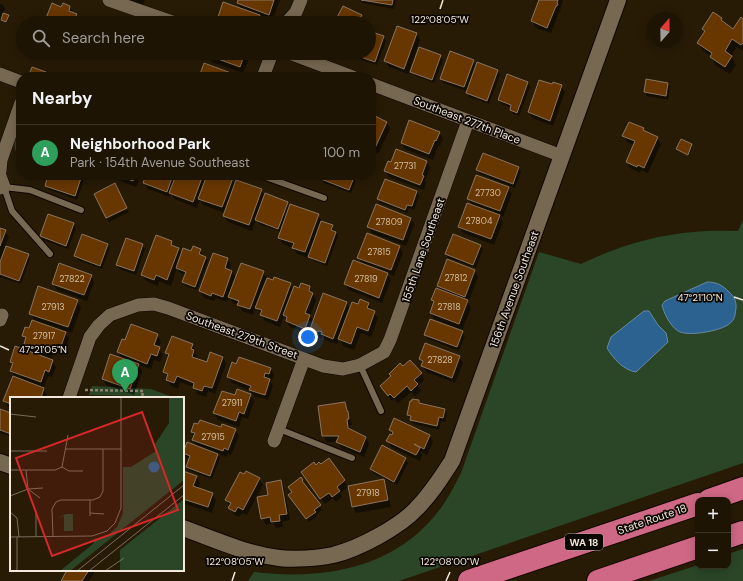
<!DOCTYPE html>
<html lang="en">
<head>
<meta charset="utf-8">
<style>
  :root { --surface:#1d1404; --page:#251d0e; --text:#f1f3f6; --muted:#a09e9a; --line:#3b3326; --accent:#d93025 }
  body { margin:0; font-family:"DM Sans",sans-serif; background:var(--page); color:var(--text) }
  .controls { position:absolute; right:12px; bottom:12px; display:grid; overflow:hidden; border-radius:8px; box-shadow:0 2px 10px #0003 }
  .controls button { width:36px; height:36px; display:grid; place-items:center; padding:0; border:0; border-bottom:1px solid var(--line); background:var(--surface); color:var(--text); font:20px sans-serif }
  .compass { position:absolute; left:647px; top:12px; width:36px; height:36px; border-radius:50%; background:var(--surface); box-shadow:0 2px 10px #0003; rotate:20deg }
  .you { position:absolute; left:308px; top:337px; width:14px; height:14px; margin:-10px; border:3px solid #fff; border-radius:50%; background:#1a73e8; box-shadow:0 0 0 6px #1a73e833 }
  .badge { display:grid; place-items:center; width:26px; height:26px; border-radius:50%; background:var(--accent); color:#fff; font-size:13px; font-weight:700 }
  .pin { position:absolute; translate:-50% -33px; filter:drop-shadow(0 1px 2px #0008) }
  .pin::after { content:''; position:absolute; top:21px; width:14px; height:12px; background:inherit; clip-path:polygon(0 0,100% 0,50% 100%) }
  .list { margin:0; padding:0; list-style:none }
  h2 { display:flex; justify-content:space-between; align-items:center; height:52px; margin:0; padding:0 16px; font-size:17px }
  h2 small { font-size:13px; font-weight:400; color:var(--muted) }
  .list li { display:grid; grid-template-columns:26px 1fr auto; gap:12px; align-items:center; box-sizing:border-box; height:56px; padding:0 16px; border-top:1px solid var(--line) }
  .list b { display:block; font-size:15px; white-space:nowrap }
  .list p { margin:0; font-size:13px; white-space:nowrap; color:var(--muted) }
  .list em { font-size:13px; font-style:normal; color:var(--muted) }
  .icon { flex:none; width:22px; height:22px; fill:none; stroke:currentColor; stroke-width:2; stroke-linecap:round; stroke-linejoin:round }
  .map { position:relative; flex:none; width:743px; height:581px; overflow:hidden }
  .search { position:absolute; background:var(--surface); box-shadow:0 2px 10px #0003; left:16px; top:16px; width:360px; height:44px; display:flex; align-items:center; gap:10px; box-sizing:border-box; padding:0 14px; border-radius:22px; color:var(--muted); font-size:15px }
  .panel { position:absolute; background:var(--surface); box-shadow:0 2px 10px #0003; left:16px; top:72px; width:360px; height:108px; border-radius:16px }
  .map>svg:first-child { display:block }
  .green { fill:#2a4627 }
  .water { fill:#2b628f; stroke:#678aa6 }
  .shadow { fill:#0007 }
  .building { fill:#683700; stroke:#8a7462 }
  .lines { fill:none; stroke-linecap:round; stroke-linejoin:round }
  .service-casing { stroke:#100500; stroke-width:8 }
  .minor-casing { stroke:#100500; stroke-width:14 }
  .tertiary-casing { stroke:#100500; stroke-width:18 }
  .motorway-casing { stroke:#100500; stroke-width:24 }
  .path { stroke:#8c8170; stroke-width:2.5; stroke-dasharray:3 2; stroke-linecap:butt }
  .service { stroke:#776851; stroke-width:6 }
  .minor { stroke:#776851; stroke-width:13 }
  .tertiary { stroke:#776851; stroke-width:16 }
  .motorway { stroke:#ce6885; stroke-width:22 }
  .ticks { fill:none; stroke:#f2e9dc; stroke-width:1.5 }
  .labels { text-anchor:middle; dominant-baseline:central; stroke-width:3.5; stroke-linejoin:round; paint-order:stroke }
  .number-label { font-size:9px; fill:#d0bca5 }
  .shield { fill:#0c0702; stroke:#ada59b; stroke-width:1 }
  .shield-label { font-size:10px; font-weight:bold; fill:#f2e9dc }
  .street-label { font-size:11px; fill:#f2e9dc; stroke:#0c0702 }
  .inset-road { fill:none; stroke:#786d5c; stroke-width:1 }
  .view { fill:#d62828; fill-opacity:0.15; stroke:#d62828; stroke-width:2 }
  .inset-edge { fill:none; stroke:#f2e9dc; stroke-width:2 }
  .ticks-label { font-size:10px; text-anchor:middle; fill:#f2e9dc; stroke:#0c0702; stroke-width:3.5; stroke-linejoin:round; paint-order:stroke }
</style>
</head>
<body>
<div class="map">
<svg width="743" height="581" viewBox="0 0 743 581">
  <rect width="100%" height="100%" fill="#271b06"/>
  <!-- green -->
  <path class="green" d="M 21,127 L 21,156 L 18,156 C 11,144 16,139 21,127 Z
    M 743,220 L 743,463 L 399,581 L 248,581 L 254,572 C 326,581 400,567 443,505 C 450,495 455,484 461,473 L 539,252 L 581,264 C 633,239 680,229 738,231 Z
    M 92,386 L 151,389 L 175,398 L 139,398 L 140,396 L 89,395 Z
    M 743,549 L 743,581 L 649,581 L 698,565 L 698,566 L 728,566 L 728,554 Z"/>
  <!-- water -->
  <path class="water" d="M 707,282 C 717,282 722,285 729,292 C 733,295 737,302 736,308 C 735,315 735,320 729,324 C 721,331 687,337 678,331 C 670,326 664,313 662,305 L 665,301 Z
    M 644,311 L 649,311 L 658,325 L 666,333 L 668,342 L 636,372 C 623,370 613,358 607,348 L 611,337 Z"/>
  <!-- shadow -->
  <path class="shadow" d="M 112,0 L 145,0 L 142,8 Z
    M 239,0 L 280,0 L 272,20 L 259,15 L 263,23 L 217,23 L 242,10 L 238,3 Z
    M 360,0 L 396,0 L 394,9 L 362,3 Z
    M 541,0 L 563,0 L 560,9 L 561,11 L 559,12 L 551,33 L 536,28 L 532,21 Z
    M 0,4 L 3,5 L 5,9 L 3,14 L 9,18 L 7,23 L 3,22 L 1,19 L 0,22 Z
    M 64,4 L 70,7 L 72,11 L 71,13 L 77,15 L 79,19 L 77,23 L 53,23 L 49,21 L 47,17 L 62,9 Z
    M 361,16 L 365,22 L 364,23 L 335,23 Z
    M 721,18 L 725,24 L 733,30 L 743,20 L 743,51 L 737,47 L 731,56 L 736,65 L 730,74 L 715,65 L 711,56 L 703,51 L 698,43 L 705,33 L 703,29 Z
    M 397,27 L 417,34 L 420,40 L 408,74 L 389,67 L 385,61 Z
    M 369,32 L 383,37 L 386,41 L 377,65 L 356,58 L 353,54 L 369,53 Z
    M 209,53 L 251,53 L 243,73 L 212,62 L 208,55 Z
    M 440,56 L 443,60 L 434,83 L 414,75 L 411,71 Z
    M 473,61 L 475,65 L 466,91 L 443,83 L 441,79 Z
    M 497,70 L 500,74 L 489,104 L 469,97 L 467,93 Z
    M 508,76 L 528,83 L 530,87 L 519,116 L 513,114 L 511,110 L 512,108 L 501,104 L 499,100 Z
    M 647,80 L 668,84 L 670,88 L 668,100 L 647,96 L 645,92 Z
    M 553,86 L 561,86 L 565,92 L 553,126 L 532,118 L 529,111 Z
    M 371,115 L 387,122 L 390,129 L 378,154 L 371,150 Z
    M 643,129 L 645,133 L 657,138 L 661,144 L 648,173 L 641,170 L 640,173 L 630,168 L 627,162 L 634,145 L 627,142 L 624,136 Z
    M 439,132 L 443,139 L 440,146 L 438,146 L 433,160 L 405,149 L 402,143 Z
    M 692,145 L 692,147 L 689,156 L 677,149 Z
    M 483,155 L 519,168 L 521,172 L 515,188 L 480,174 L 477,170 Z
    M 427,162 L 430,168 L 425,181 L 426,183 L 424,190 L 389,177 L 385,171 Z
    M 50,175 L 82,176 L 84,180 L 77,200 L 48,189 L 46,185 Z
    M 109,175 L 141,175 L 136,187 L 110,177 Z
    M 147,175 L 222,175 L 232,179 L 236,185 L 261,190 L 265,196 L 287,203 L 290,208 L 318,215 L 322,221 L 332,226 L 334,230 L 334,232 L 336,232 L 338,236 L 327,266 L 312,260 L 309,256 L 308,258 L 297,254 L 293,248 L 283,244 L 279,238 L 281,232 L 259,224 L 256,220 L 252,231 L 228,222 L 224,216 L 225,213 L 203,205 L 200,199 L 197,208 L 174,199 L 171,194 L 170,197 L 148,189 L 144,183 Z
    M 324,175 L 358,175 L 351,193 L 324,183 L 322,179 Z
    M 385,180 L 417,192 L 419,196 L 414,210 L 409,208 L 407,213 L 380,203 L 378,199 Z
    M 508,188 L 512,194 L 503,217 L 499,216 L 503,222 L 494,245 L 463,233 L 459,227 L 472,205 L 468,199 Z
    M 127,209 L 129,212 L 109,222 L 107,219 Z
    M 49,215 L 74,224 L 76,228 L 68,249 L 43,240 L 41,236 Z
    M 411,218 L 414,225 L 406,246 L 372,233 L 368,227 Z
    M 0,229 L 5,231 L 9,237 L 5,246 L 28,255 L 30,259 L 21,284 L 0,277 Z
    M 171,242 L 174,247 L 178,248 L 182,254 L 200,249 L 202,253 L 201,256 L 205,257 L 208,261 L 197,290 L 186,286 L 183,282 L 186,275 L 179,272 L 177,268 L 171,286 L 159,281 L 158,286 L 146,281 L 142,275 Z
    M 107,244 L 110,248 L 102,269 L 78,260 L 76,256 Z
    M 142,245 L 145,249 L 136,275 L 120,269 L 117,265 Z
    M 480,245 L 483,249 L 476,268 L 448,258 L 446,254 Z
    M 399,246 L 403,253 L 394,276 L 387,273 L 391,280 L 382,303 L 349,290 L 345,284 L 362,264 L 359,257 Z
    M 228,259 L 231,265 L 229,270 L 232,271 L 236,279 L 263,272 L 267,279 L 290,284 L 293,290 L 310,287 L 316,300 L 310,316 L 314,322 L 346,302 L 350,309 L 368,304 L 378,318 L 371,337 L 361,333 L 354,350 L 343,346 L 339,339 L 337,344 L 325,340 L 323,336 L 322,338 L 315,335 L 311,329 L 309,334 L 290,327 L 284,316 L 280,327 L 265,321 L 256,307 L 253,315 L 242,311 L 239,305 L 233,303 L 229,296 L 227,302 L 216,298 L 214,301 L 204,298 L 200,291 Z
    M 447,261 L 475,271 L 478,277 L 468,303 L 471,308 L 462,330 L 434,319 L 431,313 L 434,303 L 433,300 L 441,291 L 438,286 Z
    M 91,275 L 94,282 L 87,301 L 57,290 L 53,284 Z
    M 77,301 L 81,307 L 72,333 L 64,330 L 69,339 L 63,354 L 54,351 L 51,360 L 56,367 L 52,377 L 48,376 L 44,387 L 42,387 L 47,395 L 46,398 L 11,398 L 11,408 L 8,407 L 4,401 L 15,378 L 11,371 L 13,365 L 11,362 L 30,353 L 25,344 L 26,340 L 23,335 L 35,321 L 30,313 Z
    M 462,332 L 465,336 L 459,351 L 428,339 L 425,335 Z
    M 157,335 L 161,342 L 158,348 L 163,355 L 160,362 L 154,360 L 151,369 L 138,365 L 142,371 L 134,395 L 106,385 L 103,379 L 122,359 L 118,352 L 125,341 Z
    M 192,344 L 196,351 L 195,353 L 197,357 L 196,360 L 207,363 L 223,357 L 226,364 L 215,394 L 208,391 L 206,397 L 197,394 L 194,387 L 180,382 L 178,389 L 171,386 L 167,380 L 168,378 L 164,371 L 169,357 L 166,353 Z
    M 459,357 L 463,363 L 455,383 L 426,372 L 420,359 Z
    M 271,369 L 274,375 L 272,380 L 269,379 L 273,386 L 268,400 L 254,396 L 251,391 L 232,383 L 228,377 Z
    M 421,373 L 424,380 L 418,386 L 421,391 L 415,396 L 411,392 L 398,403 L 394,399 L 392,401 L 381,386 L 391,377 L 390,374 Z
    M 250,395 L 254,401 L 248,419 L 242,417 L 239,427 L 218,420 L 214,413 L 236,396 Z
    M 419,401 L 420,404 L 444,409 L 447,413 L 445,422 L 441,421 L 439,430 L 414,424 L 408,415 L 413,402 Z
    M 344,403 L 348,410 L 352,425 L 350,425 L 350,430 L 366,437 L 369,444 L 364,457 L 341,448 L 338,442 L 327,442 L 323,436 Z
    M 0,410 L 11,414 L 11,437 L 0,433 Z
    M 222,428 L 235,429 L 239,436 L 231,455 L 228,454 L 227,457 L 217,453 L 220,458 L 212,479 L 190,471 L 187,467 L 190,459 L 186,457 L 184,453 L 197,447 L 193,440 L 195,437 L 192,432 Z
    M 390,430 L 430,436 L 433,442 L 427,455 L 420,451 L 422,455 L 420,461 L 391,447 L 388,441 L 394,437 Z
    M 382,447 L 406,459 L 408,463 L 397,485 L 373,473 L 371,469 Z
    M 329,459 L 348,487 L 340,493 L 342,497 L 336,502 L 333,498 L 325,504 L 306,479 L 316,466 L 321,466 Z
    M 183,472 L 196,476 L 200,483 L 198,489 L 212,494 L 216,500 L 212,513 L 183,503 Z
    M 301,478 L 304,485 L 322,510 L 316,515 L 317,516 L 309,522 L 292,499 L 293,493 Z
    M 259,479 L 263,485 L 247,515 L 242,513 L 239,517 L 233,514 L 226,500 Z
    M 281,481 L 284,488 L 290,520 L 282,522 L 283,527 L 276,528 L 273,523 L 266,525 L 262,518 L 269,495 Z
    M 383,481 L 387,487 L 391,507 L 356,513 L 353,507 Z
    M 67,570 L 92,570 L 94,573 L 89,581 L 62,581 Z"/>
  <!-- building -->
  <path class="building" d="M 238,0 L 274,0 L 269,15 L 237,3 Z
    M 361,0 L 393,0 L 392,5 Z
    M 539,0 L 558,0 L 557,3 L 558,4 L 557,6 L 556,6 L 547,28 L 531,21 Z
    M 223,2 L 260,15 L 257,23 L 216,23 Z
    M 52,3 L 61,7 L 63,3 L 70,6 L 69,11 L 77,14 L 73,23 L 55,23 L 55,22 L 46,18 Z
    M 343,6 L 362,15 L 358,23 L 334,23 Z
    M 713,12 L 722,18 L 721,20 L 733,29 L 741,17 L 743,19 L 743,43 L 741,45 L 732,39 L 725,51 L 732,56 L 725,67 L 710,57 L 712,53 L 697,43 L 705,31 L 702,29 Z
    M 3,13 L 9,15 L 6,22 L 1,20 Z
    M 397,26 L 417,33 L 404,69 L 384,61 Z
    M 369,31 L 384,36 L 375,62 L 352,54 L 369,53 Z
    M 419,47 L 441,55 L 432,80 L 410,72 Z
    M 450,51 L 474,60 L 464,87 L 440,79 Z
    M 208,53 L 245,53 L 240,67 L 207,55 Z
    M 477,62 L 498,70 L 487,101 L 466,93 Z
    M 204,63 L 231,73 L 230,77 L 199,77 Z
    M 32,67 L 46,72 L 44,77 L 28,77 Z
    M 507,74 L 528,82 L 517,113 L 510,110 L 511,105 L 498,100 Z
    M 646,79 L 668,83 L 666,96 L 644,92 Z
    M 539,80 L 552,84 L 553,82 L 562,85 L 550,121 L 528,112 Z
    M 371,114 L 387,122 L 375,148 L 371,146 Z
    M 409,120 L 440,132 L 436,141 L 435,140 L 429,154 L 401,143 Z
    M 629,122 L 644,128 L 643,130 L 658,137 L 644,168 L 638,165 L 637,167 L 626,162 L 635,141 L 622,136 Z
    M 681,139 L 692,144 L 688,155 L 676,149 Z
    M 396,149 L 427,161 L 422,175 L 424,176 L 420,185 L 384,171 L 388,161 L 391,162 Z
    M 483,153 L 519,167 L 513,184 L 476,170 Z
    M 48,175 L 82,175 L 75,196 L 45,186 Z
    M 117,175 L 135,175 L 133,181 Z
    M 146,175 L 173,175 L 167,192 L 143,183 Z
    M 176,175 L 203,175 L 193,202 L 169,193 Z
    M 207,175 L 224,175 L 233,178 L 222,207 L 198,199 Z
    M 323,175 L 355,175 L 349,190 L 321,179 Z
    M 476,175 L 509,187 L 500,211 L 467,199 Z
    M 385,179 L 417,191 L 412,206 L 407,205 L 405,210 L 377,199 Z
    M 236,180 L 262,189 L 249,225 L 223,216 Z
    M 115,183 L 127,208 L 106,218 L 94,194 Z
    M 265,193 L 288,202 L 278,229 L 255,220 Z
    M 467,203 L 500,215 L 491,239 L 458,227 Z
    M 290,204 L 319,214 L 305,252 L 292,248 L 294,243 L 278,238 Z
    M 376,204 L 411,218 L 403,240 L 367,227 Z
    M 48,214 L 74,223 L 66,246 L 40,236 Z
    M 321,221 L 333,225 L 331,230 L 336,232 L 325,263 L 308,257 Z
    M 0,228 L 6,230 L 0,246 Z
    M 367,233 L 400,246 L 391,270 L 357,258 Z
    M 82,234 L 108,244 L 100,266 L 74,256 Z
    M 453,234 L 481,245 L 473,265 L 445,254 Z
    M 156,235 L 172,241 L 171,245 L 179,248 L 167,280 L 156,275 L 154,280 L 141,275 Z
    M 126,238 L 143,244 L 134,271 L 116,265 Z
    M 6,246 L 29,254 L 19,281 L 0,274 L 0,262 Z
    M 193,246 L 201,249 L 199,254 L 206,257 L 195,287 L 182,282 L 186,272 L 176,268 L 183,248 L 191,251 Z
    M 213,253 L 228,258 L 225,268 L 232,271 L 223,297 L 212,293 L 211,296 L 199,291 Z
    M 447,259 L 475,270 L 465,297 L 437,286 Z
    M 353,260 L 388,273 L 379,298 L 344,284 Z
    M 59,263 L 92,275 L 84,295 L 52,284 Z
    M 241,263 L 264,271 L 250,309 L 237,305 L 239,301 L 228,297 Z
    M 274,277 L 291,283 L 277,321 L 260,315 L 262,310 L 255,308 L 267,278 L 273,280 Z
    M 301,283 L 310,286 L 309,291 L 313,293 L 305,313 L 310,315 L 305,329 L 286,321 L 287,317 L 283,315 L 294,286 L 299,288 Z
    M 38,286 L 78,300 L 68,327 L 29,314 Z
    M 436,288 L 468,300 L 459,324 L 430,313 L 434,301 L 431,300 Z
    M 323,293 L 347,302 L 333,339 L 321,334 L 322,332 L 319,331 L 318,332 L 310,329 Z
    M 360,299 L 369,303 L 367,308 L 375,311 L 368,331 L 357,327 L 351,344 L 338,339 L 352,302 L 358,304 Z
    M 430,319 L 463,331 L 457,347 L 424,335 Z
    M 32,320 L 66,332 L 60,349 L 51,345 L 48,353 L 24,344 L 26,337 L 22,336 L 25,327 L 29,328 Z
    M 131,324 L 158,334 L 154,345 L 160,347 L 157,356 L 151,354 L 147,364 L 117,352 L 122,339 L 125,340 Z
    M 172,336 L 193,344 L 191,349 L 194,350 L 192,357 L 207,362 L 210,352 L 223,357 L 212,388 L 204,386 L 202,391 L 193,388 L 194,383 L 177,376 L 174,383 L 166,380 L 168,374 L 163,372 L 169,354 L 165,353 Z
    M 425,343 L 460,356 L 452,378 L 421,366 L 423,361 L 419,359 Z
    M 15,346 L 53,360 L 49,372 L 45,370 L 41,382 L 10,371 L 13,363 L 10,362 Z
    M 110,354 L 139,364 L 130,389 L 102,379 Z
    M 239,357 L 271,368 L 269,374 L 265,373 L 264,377 L 270,379 L 265,395 L 249,390 L 251,386 L 227,377 L 232,362 L 236,364 Z
    M 410,360 L 422,373 L 414,380 L 418,384 L 411,391 L 407,386 L 394,398 L 390,394 L 388,396 L 380,386 L 391,376 L 389,374 L 400,363 L 403,366 Z
    M 13,376 L 44,388 L 41,398 L 11,398 L 11,404 L 3,401 Z
    M 237,389 L 251,394 L 244,414 L 239,412 L 236,421 L 213,413 L 222,391 L 235,395 Z
    M 412,399 L 419,400 L 419,403 L 445,409 L 443,418 L 439,417 L 437,426 L 410,420 L 411,416 L 407,415 L 410,401 L 412,401 Z
    M 345,402 L 347,411 L 348,411 L 349,419 L 347,419 L 348,428 L 366,437 L 360,452 L 336,442 L 339,436 L 322,436 L 318,406 Z
    M 0,409 L 11,413 L 11,434 L 0,430 Z
    M 394,418 L 430,435 L 424,449 L 414,444 L 420,448 L 416,455 L 386,441 L 390,434 L 392,435 L 393,432 L 389,430 Z
    M 200,420 L 221,427 L 222,424 L 236,429 L 228,450 L 224,448 L 223,451 L 192,440 L 195,433 L 191,432 L 194,423 L 198,424 Z
    M 187,442 L 218,454 L 210,476 L 186,467 L 190,456 L 183,453 Z
    M 382,445 L 406,458 L 394,482 L 370,469 Z
    M 329,458 L 345,480 L 337,487 L 340,491 L 332,497 L 329,493 L 320,499 L 301,472 L 314,462 L 316,465 L 319,462 L 321,464 Z
    M 183,471 L 197,476 L 193,486 L 213,493 L 208,507 L 183,499 Z
    M 246,471 L 260,478 L 243,510 L 238,507 L 235,512 L 228,508 L 231,503 L 225,500 L 240,472 L 244,474 Z
    M 301,477 L 303,480 L 302,481 L 321,505 L 314,510 L 316,512 L 306,519 L 288,495 L 292,492 L 288,487 Z
    M 384,479 L 388,500 L 352,507 L 348,486 Z
    M 281,480 L 287,514 L 279,515 L 280,521 L 271,522 L 270,517 L 261,519 L 257,497 L 268,495 L 266,483 Z
    M 67,570 L 89,570 L 82,581 L 61,581 Z"/>
  <g class="lines">
    <!-- service casing -->
    <g class="service-casing">
      <path id="service" d="M 260,175 L 324,198
        M 50,254 L 12,211 L 4,187 L 30,190 L 81,210
        M 360,365 L 381,411
        M 279,429 L 352,458"/>
    </g>
    <!-- minor casing -->
    <g class="minor-casing">
      <path id="minor" d="M 109,0 L 172,22
        M 286,23 L 296,12 L 301,0
        M 289,53 L 353,77
        M 0,74 L 21,82
        M 263,77 L 272,53
        M 371,84 L 562,156
        M 0,171 L 1,160 L 21,103
        M 0,176 L 4,187 L 0,188
        M 0,320 L 2,315
        M 69,398 L 90,337 L 99,325 L 110,315 L 138,305 L 154,304 L 168,308 L 323,366 L 343,369 L 360,365 L 384,352 L 390,340 L 468,121
        M 274,441 L 304,359"/>
    </g>
    <!-- tertiary casing -->
    <g class="tertiary-casing">
      <path id="tertiary" d="M 0,462 L 11,466
        M 183,528 C 214,539 246,554 279,558 C 293,560 319,558 333,555 C 358,549 400,527 417,508 C 431,494 441,478 452,461 L 618,0"/>
    </g>
    <!-- motorway casing -->
    <g class="motorway-casing">
      <path id="motorway" d="M 709,500 L 743,488
        M 728,537 L 743,532
        M 469,581 L 698,504
        M 598,581 L 698,547"/>
    </g>
    <!-- path -->
    <path class="path" d="M 85,390 L 143,391 L 142,398"/>
    <!-- service -->
    <use href="#service" class="service"/>
    <!-- minor -->
    <use href="#minor" class="minor"/>
    <!-- tertiary -->
    <use href="#tertiary" class="tertiary"/>
    <!-- motorway -->
    <use href="#motorway" class="motorway"/>
  </g>
  <!-- ticks -->
  <path class="ticks" d="M 440,9 L 443,0M 734,297 L 743,300M 0,346 L 9,350M 232,581 L 235,572M 446,581 L 450,572"/>
  <g class="labels">
    <!-- number labels -->
    <g class="number-label">
      <text x="405" y="166">27731</text>
      <text x="488" y="193">27730</text>
      <text x="479" y="221">27804</text>
      <text x="389" y="222">27809</text>
      <text x="379" y="252">27815</text>
      <text x="456" y="278">27812</text>
      <text x="72" y="279">27822</text>
      <text x="366" y="279">27819</text>
      <text x="53" y="307">27913</text>
      <text x="449" y="307">27818</text>
      <text x="44" y="336">27917</text>
      <text x="440" y="360">27828</text>
      <text x="232" y="403">27911</text>
      <text x="213" y="437">27915</text>
      <text x="368" y="493">27918</text>
    </g>
    <!-- shield labels -->
    <rect class="shield" x="565" y="534" width="38" height="16" rx="3"/>
    <g class="shield-label">
      <text x="584" y="542">WA 18</text>
    </g>
    <!-- street labels -->
    <g class="street-label">
      <text transform="translate(467 120) rotate(21)">Southeast 277th Place</text>
      <text transform="translate(423 250) rotate(-71)">155th Lane Southeast</text>
      <text transform="translate(514 289) rotate(-70)">156th Avenue Southeast</text>
      <text transform="translate(242 335) rotate(20)">Southeast 279th Street</text>
      <text transform="translate(652 519) rotate(-19)">State Route 18</text>
    </g>
  </g>
  <!-- overview -->
  <g transform="translate(10 397)">
    <rect width="174" height="174" fill="#271b06"/>
    <path d="M 159,0 L 174,0 L 174,83 L 60,174 L 50,174 L 84,146 L 84,142 L 97,139 L 107,130 L 113,116 L 113,70 L 121,70 L 146,54 L 145,47 L 159,26 ZM 174,102 L 174,174 L 110,174 L 110,153 ZM 56,117 L 63,117 L 63,134 L 54,134 L 54,119 L 46,122 Z" fill="#2a4627"/>
    <path d="M138.5 70a5.5 5.5 0 1 1 11 0a5.5 5.5 0 1 1-11 0Z" fill="#2b628f"/>
    <path class="inset-road" d="M 0,17 L 26,20M 55,52 L 111,52M 0,54 L 37,54M 52,70 L 58,38M 52,70 L 59,74 L 73,74M 0,73 L 45,73 L 52,70M 0,99 L 18,92 L 16,73M 90,100 L 93,94 L 93,52M 30,101 L 18,92 L 33,91M 80,103 L 80,119M 26,114 L 26,139M 0,115 L 7,121 L 9,140M 80,116 L 94,117M 43,139 L 42,112 L 46,105 L 51,103 L 83,103 L 90,100M 0,140 L 82,139 L 97,134 L 105,126 L 111,111 L 111,0M 7,174 L 7,140M 67,174 L 174,88M 79,174 L 174,98M 95,174 L 114,161"/>
    <path class="view" d="M 132,15 L 168,113 L 42,159 L 6,61 Z"/>
    <rect width="174" height="174" class="inset-edge"/>
  </g>
  <g class="ticks-label">
    <text x="440" y="23">122°08'05"W</text>
    <text x="700" y="301">47°21'10"N</text>
    <text x="43" y="353">47°21'05"N</text>
    <text x="235" y="565">122°08'05"W</text>
    <text x="450" y="565">122°08'00"W</text>
  </g>
</svg>
<div class="controls">
<button>+</button>
<button>−</button>
</div>
<svg class="compass" viewBox="-18 -18 36 36"><path d="M0-13l5 13h-10z" fill="#e53935"/><path d="M0 13l5-13h-10z" fill="#a09e9a"/></svg>
<div class="you"></div>
<div class="pin badge" style="left:125px;top:392px;background:#2e9e5b">A</div>
<div class="search"><svg class="icon" aria-label="search" viewBox="0 0 24 24"><circle cx="10" cy="10" r="6"/><path d="M15 15l6 6"/></svg>Search here</div>
<section class="panel">
<h2>Nearby<small></small></h2>
<ul class="list">
<li><span class="badge" style="background:#2e9e5b">A</span><div><b>Neighborhood Park</b><p>Park · 154th Avenue Southeast</p></div><em>100 m</em></li>
</ul>
</section>
</div>
</body>
</html>
